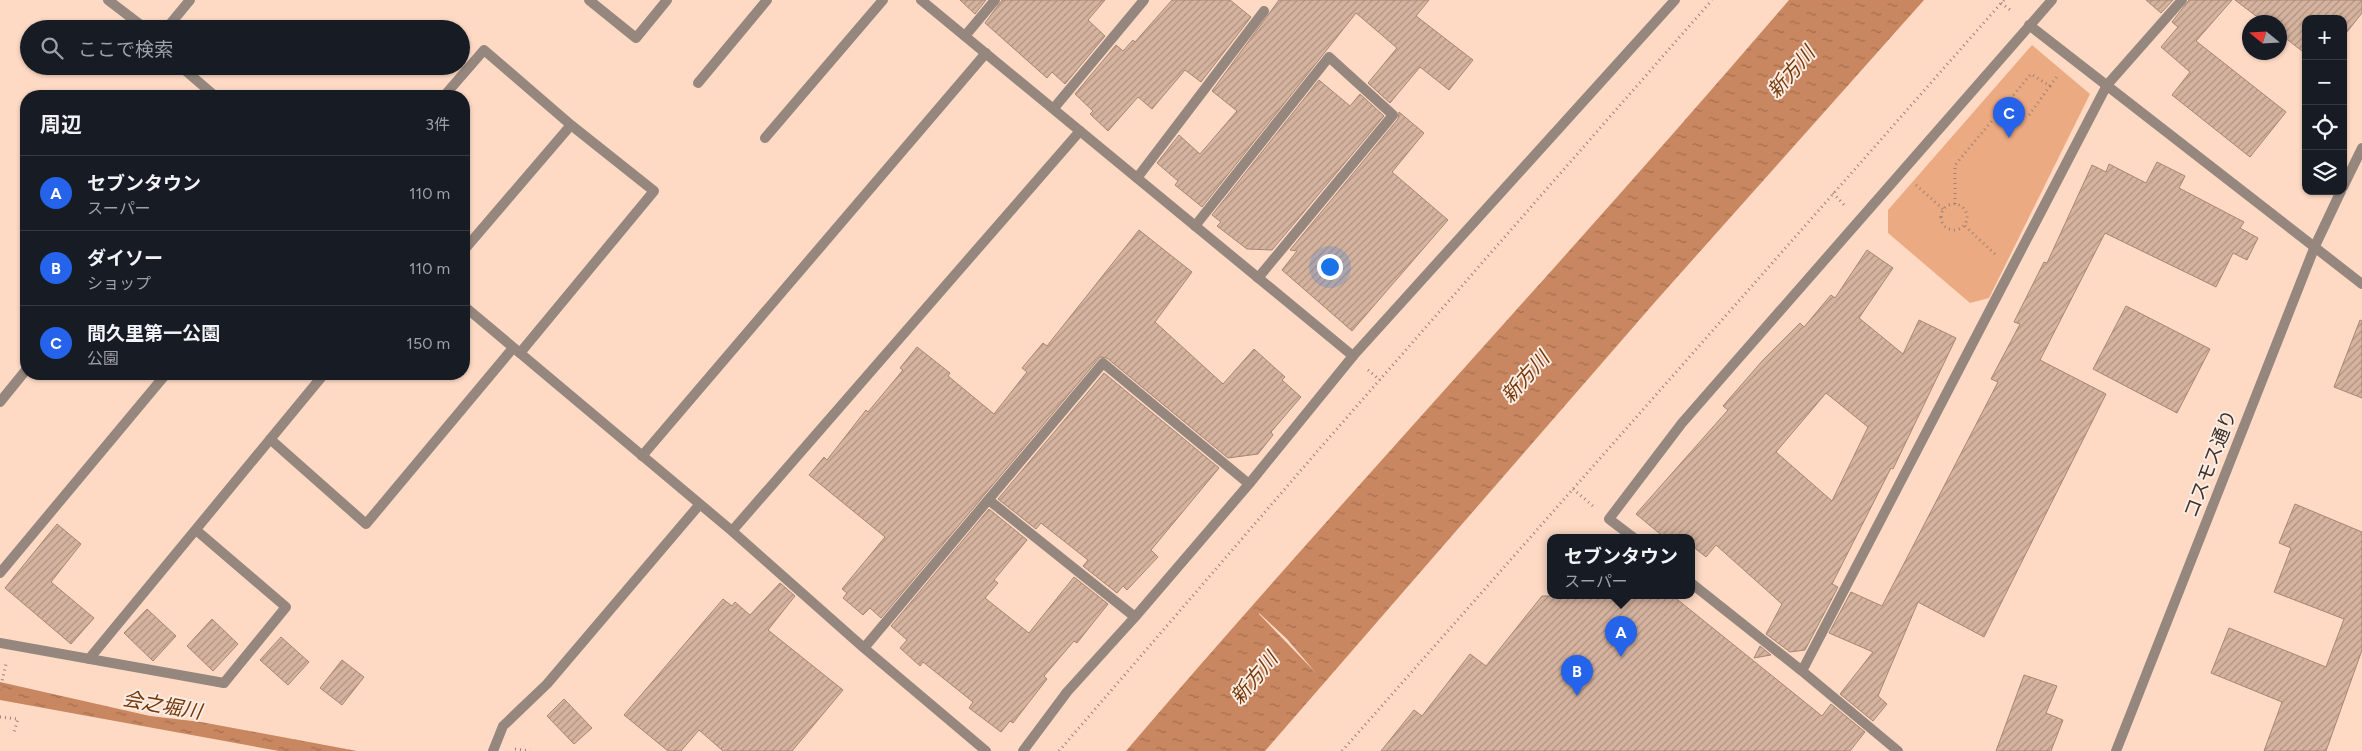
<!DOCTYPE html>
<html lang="ja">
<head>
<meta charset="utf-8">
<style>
  :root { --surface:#171b24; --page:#20242c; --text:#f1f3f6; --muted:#9ea1a6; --line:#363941; --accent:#2563eb }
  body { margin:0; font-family:Figtree,"Noto Sans JP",sans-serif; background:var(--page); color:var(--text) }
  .controls { position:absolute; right:15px; top:15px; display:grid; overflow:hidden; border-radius:10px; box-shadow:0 1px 4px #0004 }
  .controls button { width:45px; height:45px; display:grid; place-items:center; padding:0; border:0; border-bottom:1px solid var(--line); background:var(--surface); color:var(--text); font:25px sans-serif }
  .compass { position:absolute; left:2242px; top:15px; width:45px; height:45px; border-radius:50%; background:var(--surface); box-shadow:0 1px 4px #0004; rotate:288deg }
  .you { position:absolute; left:1329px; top:266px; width:18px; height:18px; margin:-12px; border:4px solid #fff; border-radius:50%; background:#1a73e8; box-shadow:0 0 0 8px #1a73e833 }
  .badge { display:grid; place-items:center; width:32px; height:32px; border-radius:50%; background:var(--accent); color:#fff; font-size:16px; font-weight:700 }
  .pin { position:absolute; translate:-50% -41px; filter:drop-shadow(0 1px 2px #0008) }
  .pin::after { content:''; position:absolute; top:26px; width:18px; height:15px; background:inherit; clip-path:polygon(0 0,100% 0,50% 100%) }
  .popup { position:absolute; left:1547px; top:534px; width:148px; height:65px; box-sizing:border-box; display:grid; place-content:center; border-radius:10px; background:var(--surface); filter:drop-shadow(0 1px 4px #0005); font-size:16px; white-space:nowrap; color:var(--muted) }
  .popup b { font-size:19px; color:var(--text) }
  .popup::after { content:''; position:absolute; left:50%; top:100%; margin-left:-10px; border:10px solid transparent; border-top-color:var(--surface) }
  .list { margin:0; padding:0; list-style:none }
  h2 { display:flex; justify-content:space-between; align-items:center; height:65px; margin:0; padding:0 20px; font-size:21px }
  h2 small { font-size:16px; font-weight:400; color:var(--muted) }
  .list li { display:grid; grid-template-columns:32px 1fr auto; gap:15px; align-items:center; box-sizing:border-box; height:75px; padding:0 20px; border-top:1px solid var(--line) }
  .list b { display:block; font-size:19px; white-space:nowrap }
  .list p { margin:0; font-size:16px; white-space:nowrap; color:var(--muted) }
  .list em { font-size:16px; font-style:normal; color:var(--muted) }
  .icon { flex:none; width:28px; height:28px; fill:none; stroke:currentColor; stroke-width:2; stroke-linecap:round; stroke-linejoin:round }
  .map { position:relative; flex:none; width:2362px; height:751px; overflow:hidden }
  .search { position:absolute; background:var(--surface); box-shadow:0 1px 4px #0004; left:20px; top:20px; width:450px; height:55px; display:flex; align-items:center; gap:12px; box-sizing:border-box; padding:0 18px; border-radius:28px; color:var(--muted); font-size:19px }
  .panel { position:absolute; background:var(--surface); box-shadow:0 1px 4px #0004; left:20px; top:90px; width:450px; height:290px; border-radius:20px }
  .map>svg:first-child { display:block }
  .park { fill:#ecaa82 }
  .water { fill:url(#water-ripples); fill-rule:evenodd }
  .building { fill:url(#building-hatch); stroke:#a78673; fill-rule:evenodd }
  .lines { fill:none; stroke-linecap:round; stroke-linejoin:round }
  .path { stroke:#9b8274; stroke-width:3; stroke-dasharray:1 4; stroke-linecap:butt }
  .service { stroke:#96877e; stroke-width:10 }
  .minor { stroke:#96877e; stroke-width:10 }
  .tertiary { stroke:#96877e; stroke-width:10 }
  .labels { text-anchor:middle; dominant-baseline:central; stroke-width:4; stroke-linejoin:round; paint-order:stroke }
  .street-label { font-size:19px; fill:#3b2e26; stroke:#fbece4 }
  .water-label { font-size:20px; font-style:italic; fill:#743807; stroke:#fbece4 }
</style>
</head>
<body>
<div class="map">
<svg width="2362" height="751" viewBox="0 0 2362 751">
  <defs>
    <pattern id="water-ripples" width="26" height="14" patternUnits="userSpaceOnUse" patternTransform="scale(1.25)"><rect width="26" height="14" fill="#c88760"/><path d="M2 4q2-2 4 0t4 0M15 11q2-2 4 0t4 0" fill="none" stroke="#a46f4f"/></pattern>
    <pattern id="building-hatch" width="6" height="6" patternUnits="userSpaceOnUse" patternTransform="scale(1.25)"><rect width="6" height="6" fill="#d5b39f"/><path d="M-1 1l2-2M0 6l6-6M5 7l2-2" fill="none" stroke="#ae9281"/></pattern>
  </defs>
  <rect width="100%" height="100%" fill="#fedac5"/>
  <!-- park -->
  <path class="park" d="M 2032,45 L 2090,94 L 1989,298 L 1970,303 L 1888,233 L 1888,210 Z"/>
  <!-- water -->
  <path class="water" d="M 1789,0 L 1924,0 L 1655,302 L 1265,751 L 1126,751 C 1343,497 1572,254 1789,0 ZM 1259,613 L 1287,639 L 1316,673 L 1259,614 Z
    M 0,682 L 150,716 L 201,722 L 357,751 L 279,751 L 0,700 Z"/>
  <!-- building -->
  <path class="building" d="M 960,0 L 986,0 L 975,14 Z
    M 1002,0 L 1105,0 L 1088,20 L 1105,36 L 1065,84 L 1052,72 L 1047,78 L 985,23 Z
    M 1172,0 L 1230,0 L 1251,17 L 1201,82 L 1185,70 L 1152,109 L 1138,97 L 1108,131 L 1090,114 L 1093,111 L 1075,94 L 1116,45 L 1123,51 L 1133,40 L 1135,42 Z
    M 1279,0 L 1429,0 L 1416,16 L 1473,60 L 1449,90 L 1420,67 L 1390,103 L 1368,83 L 1397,48 L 1356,13 L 1202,207 L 1175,185 L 1178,181 L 1157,163 L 1179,135 L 1200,154 L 1237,111 L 1212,91 Z
    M 2146,0 L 2173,0 L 2161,13 Z
    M 2189,0 L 2232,0 L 2196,41 L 2286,112 L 2250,157 L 2172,95 L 2190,72 L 2161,47 L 2178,27 L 2172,22 Z
    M 2235,0 L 2362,0 L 2362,13 L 2343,37 L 2343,19 L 2306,19 L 2306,54 L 2280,34 L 2280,22 L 2264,22 Z
    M 1319,80 L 1350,106 L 1360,94 L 1384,116 L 1272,250 L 1247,249 L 1217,226 L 1221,222 L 1212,215 Z
    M 1399,112 L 1424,133 L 1392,172 L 1448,220 L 1352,331 L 1282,270 L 1297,251 L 1290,250 L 1398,119 Z
    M 2157,162 L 2185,176 L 2179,188 L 2244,222 L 2240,228 L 2258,238 L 2247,260 L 2233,253 L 2216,287 L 2105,233 L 2040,360 L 2106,394 L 1984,637 L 1918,602 L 1878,696 L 1887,704 L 1873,721 L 1840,694 L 1873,652 L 1829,633 L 1851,592 L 1882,606 L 1998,382 L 1991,379 L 2020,324 L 2014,322 L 2044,262 L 2047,263 L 2092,165 L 2106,172 L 2109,164 L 2146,183 Z
    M 1139,230 L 1192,272 L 1155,322 L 1223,384 L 1254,349 L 1285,377 L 1282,380 L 1301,397 L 1271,432 L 1273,435 L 1258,454 L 1228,458 L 1107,358 L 1100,357 L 881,618 L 870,608 L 863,615 L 843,598 L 847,593 L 842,589 L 885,537 L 809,475 L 824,457 L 827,460 L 866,410 L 868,412 L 903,370 L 900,368 L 917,347 L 950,373 L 948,376 L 994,414 L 1027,372 L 1022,368 L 1043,343 L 1047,346 Z
    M 1867,250 L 1893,268 L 1859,318 L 1903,354 L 1919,320 L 1956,338 L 1893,469 L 1891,468 L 1832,584 L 1838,587 L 1805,650 L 1790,652 L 1766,634 L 1782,604 L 1716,545 L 1706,557 L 1691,545 L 1691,538 L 1665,538 L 1636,514 L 1728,410 L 1723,406 L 1763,360 L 1800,323 L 1804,327 L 1831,295 L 1835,298 ZM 1826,393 L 1868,427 L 1832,501 L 1776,452 Z
    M 2126,306 L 2210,349 L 2177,413 L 2093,369 Z
    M 2360,320 L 2362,321 L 2362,398 L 2334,387 Z
    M 1104,373 L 1219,468 L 1151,550 L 1158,557 L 1127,590 L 1123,586 L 1117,593 L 1083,566 L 1088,560 L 1041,523 L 1036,529 L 998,499 Z
    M 2295,504 L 2362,532 L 2362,650 L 2326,751 L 2264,751 L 2282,702 L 2211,673 L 2229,628 L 2326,667 L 2344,619 L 2274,592 L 2291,548 L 2279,543 Z
    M 989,509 L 1027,540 L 994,580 L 998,583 L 985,598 L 1029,633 L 1074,577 L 1108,604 L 1077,643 L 1074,641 L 1044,676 L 1047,679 L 1013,723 L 1010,721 L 1001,732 L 969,708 L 973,702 L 923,662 L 920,666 L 900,648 L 907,640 L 891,626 Z
    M 57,524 L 81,544 L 51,582 L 94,618 L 71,644 L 5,588 Z
    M 780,583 L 795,596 L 768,630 L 843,690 L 792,751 L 723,751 L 699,730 L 681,751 L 668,751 L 624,715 L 723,599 L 732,606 L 735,602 L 750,615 Z
    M 1542,596 L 1673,596 L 1822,716 L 1831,704 L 1865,732 L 1850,751 L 1381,751 L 1414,710 L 1422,716 L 1470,654 L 1486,666 Z
    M 147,609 L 176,636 L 153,661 L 124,633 Z
    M 212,619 L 238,644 L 213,671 L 187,646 Z
    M 281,637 L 309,662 L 288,685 L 260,660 Z
    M 1760,646 L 1771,655 L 1754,658 Z
    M 342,660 L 364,677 L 342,705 L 320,688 Z
    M 2024,675 L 2057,686 L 2046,713 L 2063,720 L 2051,751 L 1996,751 Z
    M 564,699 L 592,728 L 574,744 L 547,716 Z"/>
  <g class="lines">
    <!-- path -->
    <path class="path" d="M 2001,3 L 2013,12
      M 2029,115 L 2050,86
      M 1916,185 L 1943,209
      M 1833,193 L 1845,206
      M1941 217a13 13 0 1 1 26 0a13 13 0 1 1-26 0Z
      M 1955,204 L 1955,165 L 2031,74 L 2050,86 L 2058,75
      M 1965,226 L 1996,255
      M 1368,370 L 1380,380
      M 1573,489 L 1594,507
      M 0,690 L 6,664
      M 0,717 L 18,719 L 13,735
      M 515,749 L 530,751
      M 1059,751 L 1321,447 L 1712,0
      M 1342,751 L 2004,0"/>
    <!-- service -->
    <path class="service" d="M 589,0 L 636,38 L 667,0
      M 698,83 L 767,0
      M 444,96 L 484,50 L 571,125 L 654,191 L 520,353
      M 765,138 L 883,0
      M 1137,178 L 1264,11
      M 1195,226 L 1329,57 L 1393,115 L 1258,278
      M 464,250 L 571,125
      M 0,402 L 26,370
      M 270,439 L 366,524 L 513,348
      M 642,456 L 986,53
      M 196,530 L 286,607 L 224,683
      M 89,659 L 324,374"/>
    <!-- minor -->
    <path class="minor" d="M 108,0 L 146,29
      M 2029,25 L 2362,284
      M 166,29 L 190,0
      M 965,36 L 995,0
      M 180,66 L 215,96
      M 1054,108 L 1144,0
      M 464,306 L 732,531 L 864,648 L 986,751
      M 990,501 L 1135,617
      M 732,531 L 1080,131
      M 1634,538 L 1609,519 L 1682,423 L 2052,0
      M 0,573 L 166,374
      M 1691,583 L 1802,671 L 1898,751
      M 0,643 L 224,683
      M 864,648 L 1103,363 L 1249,484
      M 1802,671 L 2107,85 L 2182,0
      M 493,751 L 503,726 L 547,684 L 700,504
      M 1023,751 L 1067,692 L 1135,617 L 1249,484 L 1353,356 L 1675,0"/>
    <!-- tertiary -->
    <path class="tertiary" d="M 921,0 L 1353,356
      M 2343,187 L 2362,148
      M 2116,751 L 2315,246 L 2341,191"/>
  </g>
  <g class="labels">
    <!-- street labels -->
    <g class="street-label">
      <text transform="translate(2210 464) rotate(-69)">コスモス通り</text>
    </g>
    <!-- water labels -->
    <g class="water-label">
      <text transform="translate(1791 72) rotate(-49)">新方川</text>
      <text transform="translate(1525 377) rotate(-48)">新方川</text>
      <text transform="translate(1254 678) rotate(-50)">新方川</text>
      <text transform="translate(162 705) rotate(10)">会之堀川</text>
    </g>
  </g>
</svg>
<div class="controls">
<button>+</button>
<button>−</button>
<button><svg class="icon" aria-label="locate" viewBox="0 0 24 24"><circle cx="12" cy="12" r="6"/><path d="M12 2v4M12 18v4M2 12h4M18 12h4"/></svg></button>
<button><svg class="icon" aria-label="layers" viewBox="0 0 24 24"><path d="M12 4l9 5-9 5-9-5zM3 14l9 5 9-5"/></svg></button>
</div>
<svg class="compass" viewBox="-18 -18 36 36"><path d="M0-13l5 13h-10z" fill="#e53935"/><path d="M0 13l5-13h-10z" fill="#9ea1a6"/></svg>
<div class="you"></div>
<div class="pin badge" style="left:1621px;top:657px">A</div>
<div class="popup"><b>セブンタウン</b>スーパー</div>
<div class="pin badge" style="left:1577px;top:696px">B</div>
<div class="pin badge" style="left:2009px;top:138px">C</div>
<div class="search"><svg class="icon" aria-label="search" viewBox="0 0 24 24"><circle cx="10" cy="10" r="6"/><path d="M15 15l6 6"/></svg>ここで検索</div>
<section class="panel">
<h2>周辺<small>3件</small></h2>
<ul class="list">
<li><span class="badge">A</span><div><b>セブンタウン</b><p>スーパー</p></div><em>110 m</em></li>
<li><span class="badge">B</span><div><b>ダイソー</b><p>ショップ</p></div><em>110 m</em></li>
<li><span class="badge">C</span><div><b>間久里第一公園</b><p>公園</p></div><em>150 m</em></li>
</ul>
</section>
</div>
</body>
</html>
